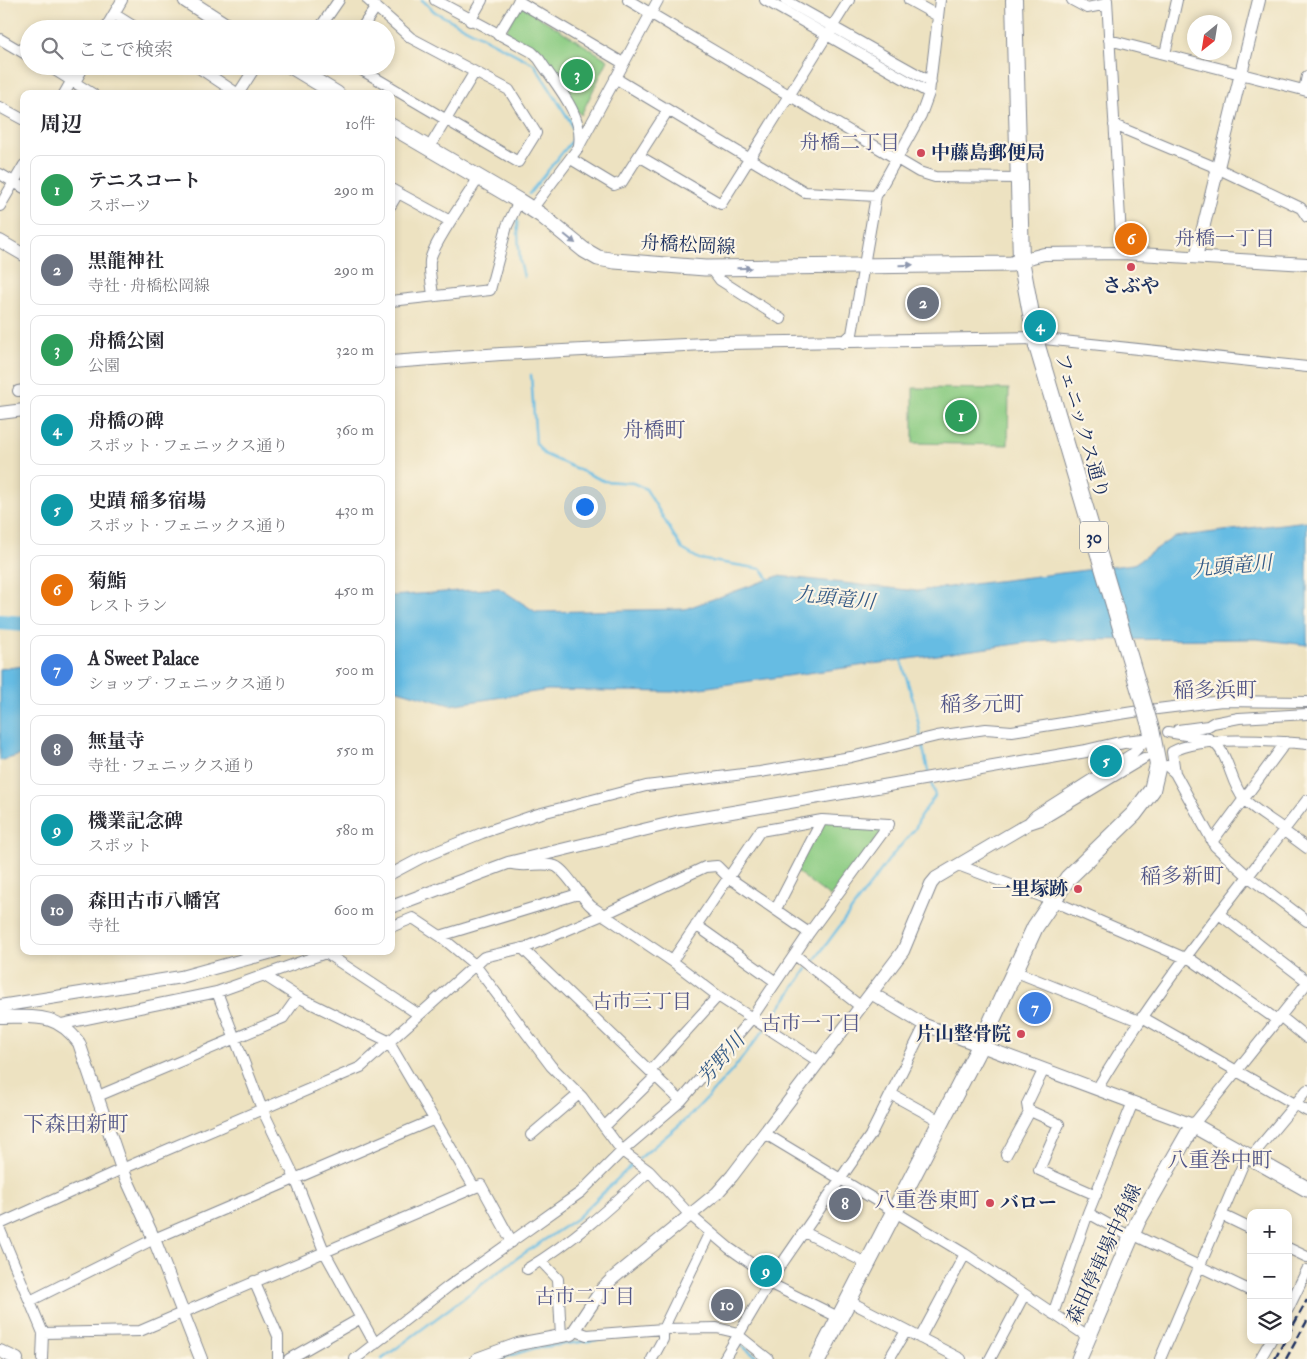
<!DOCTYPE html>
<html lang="ja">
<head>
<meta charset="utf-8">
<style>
  :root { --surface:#fff; --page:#f7f7f7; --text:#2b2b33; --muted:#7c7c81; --line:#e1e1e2; --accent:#ea580c }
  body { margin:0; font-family:"IM FELL Double Pica","Noto Serif JP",serif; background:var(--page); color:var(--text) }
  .controls { position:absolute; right:15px; bottom:15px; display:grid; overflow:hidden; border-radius:10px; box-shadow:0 2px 8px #0003 }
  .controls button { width:45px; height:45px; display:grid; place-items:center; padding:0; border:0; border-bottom:1px solid var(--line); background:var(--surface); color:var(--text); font:25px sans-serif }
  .compass { position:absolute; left:1187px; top:15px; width:45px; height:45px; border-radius:50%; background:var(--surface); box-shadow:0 2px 8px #0003; rotate:210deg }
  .you { position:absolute; left:584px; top:506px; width:18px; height:18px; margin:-12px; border:4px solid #fff; border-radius:50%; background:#1a73e8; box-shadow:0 0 0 8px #1a73e833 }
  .badge { display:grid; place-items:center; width:32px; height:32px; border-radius:50%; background:var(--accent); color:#fff; font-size:16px; font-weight:700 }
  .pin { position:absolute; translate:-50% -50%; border:2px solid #fff; box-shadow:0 1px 5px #0006 }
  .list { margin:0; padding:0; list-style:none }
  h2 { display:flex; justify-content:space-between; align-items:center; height:65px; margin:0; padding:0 20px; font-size:21px }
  h2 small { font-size:16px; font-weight:400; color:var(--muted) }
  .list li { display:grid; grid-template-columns:32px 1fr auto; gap:15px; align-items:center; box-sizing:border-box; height:70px; margin:0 10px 10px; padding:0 10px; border:1px solid var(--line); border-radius:10px }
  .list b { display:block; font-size:19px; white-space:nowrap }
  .list p { margin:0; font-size:16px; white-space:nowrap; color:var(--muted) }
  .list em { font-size:16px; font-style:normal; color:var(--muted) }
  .icon { flex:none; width:28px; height:28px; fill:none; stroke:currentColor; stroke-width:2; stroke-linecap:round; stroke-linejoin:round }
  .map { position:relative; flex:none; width:1307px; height:1359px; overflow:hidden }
  .search { position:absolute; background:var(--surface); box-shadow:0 2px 8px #0003; left:20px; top:20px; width:375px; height:55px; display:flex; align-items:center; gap:12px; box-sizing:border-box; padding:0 18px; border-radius:28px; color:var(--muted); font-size:19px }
  .panel { position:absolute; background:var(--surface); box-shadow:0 2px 8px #0003; left:20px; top:90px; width:375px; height:865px; border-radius:10px }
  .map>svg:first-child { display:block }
  .green { fill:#8ccc83; stroke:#547e70 }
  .water { fill:#66bce3; stroke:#4076a0 }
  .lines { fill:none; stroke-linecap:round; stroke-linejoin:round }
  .stream { stroke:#66bce3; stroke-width:2.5 }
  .river { stroke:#66bce3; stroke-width:16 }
  .minor-casing { stroke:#848890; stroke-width:12 }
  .tertiary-casing { stroke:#848890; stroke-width:14 }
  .secondary-casing { stroke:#848890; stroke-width:17 }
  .primary-casing { stroke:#848890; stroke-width:18 }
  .minor { stroke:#fff; stroke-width:10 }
  .tertiary { stroke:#fff; stroke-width:12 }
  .secondary { stroke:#fff; stroke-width:15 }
  .primary { stroke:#fff; stroke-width:16 }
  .rail { stroke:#1b2f5e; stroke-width:2.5; stroke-dasharray:8 4; stroke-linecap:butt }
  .primary-bridge-casing { stroke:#848890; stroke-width:18; stroke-linecap:butt }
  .primary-bridge { stroke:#fff; stroke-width:16 }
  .oneway { fill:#8d97ae }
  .poi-dot { fill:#d1495b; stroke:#fcf5e5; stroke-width:2 }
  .labels { text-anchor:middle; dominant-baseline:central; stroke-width:4.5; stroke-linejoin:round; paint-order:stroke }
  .shield { fill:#fcf5e5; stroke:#5e6a86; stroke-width:1 }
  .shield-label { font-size:18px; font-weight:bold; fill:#1b2f5e }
  .poi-label { font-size:19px; font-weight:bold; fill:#1b2f5e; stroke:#fcf5e5; text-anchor:start }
  .street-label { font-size:19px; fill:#1b2f5e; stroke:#fcf5e5 }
  .neighbourhood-label { font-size:20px; fill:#525688; stroke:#fcf5e5 }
  .water-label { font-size:20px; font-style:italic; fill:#325986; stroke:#fcf5e5 }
  .quarter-label { font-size:21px; fill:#525688; stroke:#fcf5e5 }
</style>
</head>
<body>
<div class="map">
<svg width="1307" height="1359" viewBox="0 0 1307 1359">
  <rect width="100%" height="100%" fill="#fcf5e5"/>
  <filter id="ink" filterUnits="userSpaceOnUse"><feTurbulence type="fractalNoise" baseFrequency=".02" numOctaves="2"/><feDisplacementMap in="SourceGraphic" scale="10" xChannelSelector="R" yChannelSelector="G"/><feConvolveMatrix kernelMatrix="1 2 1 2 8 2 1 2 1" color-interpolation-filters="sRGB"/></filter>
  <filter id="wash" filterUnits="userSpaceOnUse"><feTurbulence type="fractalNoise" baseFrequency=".0096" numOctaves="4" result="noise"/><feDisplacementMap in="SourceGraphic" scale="20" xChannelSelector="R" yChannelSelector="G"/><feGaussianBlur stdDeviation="1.12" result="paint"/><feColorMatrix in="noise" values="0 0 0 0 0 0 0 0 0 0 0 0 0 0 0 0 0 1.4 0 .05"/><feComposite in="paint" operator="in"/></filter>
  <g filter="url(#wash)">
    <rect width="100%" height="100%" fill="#ede2c1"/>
    <!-- green -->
    <path class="green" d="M 520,5 L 608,60 L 581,115 L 571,104 L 542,59 L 505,32 Z
      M 913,388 L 1009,389 L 1008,445 L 913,443 Z
      M 822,820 L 887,826 L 830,897 L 796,871 Z"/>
    <!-- water -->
    <path class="water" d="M 1307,521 L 1307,645 L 1256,639 L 1045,640 L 672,692 L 548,690 L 450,705 L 391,688 L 391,596 L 499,588 L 536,612 L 685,609 L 778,576 L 917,591 L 1134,564 L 1174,537 Z
      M 24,666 L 24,754 L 0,761 L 0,669 Z"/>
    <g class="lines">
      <!-- stream -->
      <path class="stream" d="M 422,0 L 435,12 L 534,64 L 570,121 L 573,131 L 571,142 L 529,194
        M 517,220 L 520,261 L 524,277
        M 531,375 L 536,443 L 544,454 L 604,481 L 633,483 L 646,489 L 682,549 L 699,559 L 762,569 L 769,580
        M 900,656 L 916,710 L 921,738
        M 922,744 L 929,775
        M 811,965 L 890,858 L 915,829 L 920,817 L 935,796 L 931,782
        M 767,1026 L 807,969
        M 639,1159 L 690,1116 L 731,1072 L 764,1030
        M 737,1342 L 759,1359
        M 382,1359 L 517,1258 L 576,1219 L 633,1164
        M 498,1359 L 535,1348 L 604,1339"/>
      <!-- river -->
      <path class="river" d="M 0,622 L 24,624"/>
    </g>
  </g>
  <g filter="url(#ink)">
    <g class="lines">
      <!-- minor casing -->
      <g class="minor-casing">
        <path id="minor" d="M 435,0 L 532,52 L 539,59 C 554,83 584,114 579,145
          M 628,0 L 919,172 L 935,177 L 1018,178
          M 765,0 L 929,93
          M 785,0 L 931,82
          M 909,0 L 938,16
          M 1072,0 L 1087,8 L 1107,4
          M 1107,0 L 1122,253
          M 518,1 L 623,63
          M 114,14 L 138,29
          M 470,21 L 482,0
          M 105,29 L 122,0
          M 319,29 L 339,0
          M 361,29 L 376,7
          M 498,35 L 519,0
          M 0,39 L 29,56
          M 1109,40 L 1307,91
          M 1165,54 L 1177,0
          M 48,66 L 93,94
          M 196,66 L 238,94
          M 355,66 L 518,162 L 536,133 L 509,90 L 411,38 L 368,0
          M 615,78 L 805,192 L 876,196 L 921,115 L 929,93 L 940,0
          M 75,82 L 84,66
          M 1304,90 L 1307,76
          M 64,94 L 72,80
          M 238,94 L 256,66
          M 0,107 L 24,120
          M 1114,125 L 1217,168 L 1301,208 L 1307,217
          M 429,148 L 474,73
          M 639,156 L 721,204 L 849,0
          M 571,159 L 614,185 L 622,182 L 668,110
          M 0,174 L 24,188
          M 391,189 L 450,221
          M 391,205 L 398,193
          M 0,206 L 24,165
          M 532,209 L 578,148 L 658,0
          M 711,268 L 720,280 L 781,319
          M 433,296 C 432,285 429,272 430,261 C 432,244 468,196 479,177
          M 391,301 L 490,290 L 507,226 L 519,201
          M 1035,338 L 1307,367
          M 842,343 L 852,334 L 876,196
          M 18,391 L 24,390
          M 1178,730 L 1208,726 L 1213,723 L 1239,718 L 1307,714
          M 1168,732 L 1209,739 C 1230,751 1229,782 1244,799 C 1255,811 1272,820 1285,830
          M 1167,766 L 1175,773 L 1215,846 L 1249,877 L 1307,921
          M 1175,773 L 1172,752 C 1203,735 1271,741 1307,744
          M 1029,824 L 1041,820 L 1144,758
          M 1026,825 L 1036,815 L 1132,754 L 1145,740
          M 1284,831 L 1307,848
          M 1212,842 L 1286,742
          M 508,863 C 526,869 540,861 555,866 C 566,870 581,898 592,907 L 672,961 L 718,996 L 818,1061
          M 958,865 L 1051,900 L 1185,958
          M 391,874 L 421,858 L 482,833 L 538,814 L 646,786 L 760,772 L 851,757 L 937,736 L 986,729 L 1012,731 L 1133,712 L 1222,701 L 1307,702
          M 776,909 L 822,820
          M 1219,914 L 1307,981
          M 696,925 L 776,982 L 809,933 L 889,824
          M 391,927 L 413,918 L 440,936 L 475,965 L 551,1066 L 582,1097 L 622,1151 L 649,1171 L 690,1215 L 729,1248 L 772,1278
          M 440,936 L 578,894
          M 522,948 L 681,1101
          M 326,953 L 418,1014
          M 795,955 L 860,1006
          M 1186,956 L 1277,1020
          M 672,961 L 760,831 L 822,820 L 889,824
          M 1014,971 L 1139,1021
          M 265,976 L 298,997 L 388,1041 L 474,1187
          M 217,992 L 262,1109 L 295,1178 L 324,1251 L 375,1344
          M 1280,1016 L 1307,1038
          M 1142,1017 L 1307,1111
          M 62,1024 L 217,992 L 331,951
          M 1044,1069 L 1027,1104 L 1028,1110 L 1059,1124 L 1039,1170 L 1096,1195
          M 650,1071 L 718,996
          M 1097,1089 C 1157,986 1235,895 1307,800
          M 891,1094 L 942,1122
          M 98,1096 L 283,1018 L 298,997
          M 1193,1125 L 1307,983
          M 604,1127 L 656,1076
          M 764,1133 L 965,1254 L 1088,1337
          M 531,1135 L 579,1094
          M 1006,1155 L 1030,1111
          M 1251,1157 L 1307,1090
          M 1088,1213 L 1131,1237
          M 1222,1215 L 1251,1229
          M 0,1224 L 122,1169 L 361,1067 L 484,957 L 527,947 L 605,914 L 705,867 L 717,866 L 728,877 L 809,933
          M 0,1230 L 43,1333 L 42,1359
          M 804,1232 L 868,1264
          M 1132,1234 L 1251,1291
          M 1288,1248 L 1307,1257
          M 541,1261 L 558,1279 L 561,1337
          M 527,1269 C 572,1242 611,1207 649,1171
          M 254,1281 L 278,1336 L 278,1359
          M 769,1283 L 840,1318
          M 30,1301 L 154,1239 L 435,1119
          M 849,1301 L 961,1359
          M 1288,1309 L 1307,1270
          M 1053,1314 L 1088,1213 L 1133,1102
          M 576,1331 L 587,1335 L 663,1329 L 717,1328 L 734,1332 L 768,1359
          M 43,1333 L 140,1331 L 481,1185 L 512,1242
          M 920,1338 L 965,1254
          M 289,1359 L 361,1318
          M 355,1359 L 449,1286 L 581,1192 L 622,1151 L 681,1101 L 751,1019 L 776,982
          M 652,1359 L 663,1339 L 663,1329 L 710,1232
          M 724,1359 L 772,1278 L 870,1136 L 925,1025
          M 889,1359 L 906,1331
          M 990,1359 L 1024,1295
          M 1160,1359 L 1247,1155
          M 1260,1359 L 1271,1340"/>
      </g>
      <!-- tertiary casing -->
      <g class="tertiary-casing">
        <path id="tertiary" d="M 0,241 L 24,255
          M 1196,257 L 1259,0
          M 1021,260 L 1044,254 L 1122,253 L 1307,264
          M 391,362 L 501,354 L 725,343 L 1035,338
          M 0,413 L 24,410
          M 391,907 L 508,863 L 680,821 L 1086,751 L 1124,742 L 1153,739
          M 871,993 L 925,1025 L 1193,1125
          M 0,1006 L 181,977 L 276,951
          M 0,1017 C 35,1017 56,1012 79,1043 L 122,1169 L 154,1239 L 201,1359
          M 0,1351 L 17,1359
          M 477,1359 L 518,1344 L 572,1334 L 602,1289 L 612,1279 L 717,1193 L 732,1176 L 903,951 L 931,884 L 936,878 L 1026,825"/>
      </g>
      <!-- secondary casing -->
      <g class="secondary-casing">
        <path id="secondary" d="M 186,0 L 231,29
          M 291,66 L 337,94
          M 391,126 L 519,201 L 541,215 L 584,250 L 598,258 L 615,261 L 705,268 L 1012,264 L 1021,260
          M 1079,1359 L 1138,1221 L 1193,1125 L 1307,1189"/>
      </g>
      <!-- primary casing -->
      <g class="primary-casing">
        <path id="primary" d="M 1014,0 L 1021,260 L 1037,346
          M 818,1359 L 980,1046 L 1035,927 L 1068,878 L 1134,814 L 1152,790 L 1158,765 L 1151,729"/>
      </g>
      <!-- minor -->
      <use href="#minor" class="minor"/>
      <!-- tertiary -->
      <use href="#tertiary" class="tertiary"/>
      <!-- secondary -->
      <use href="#secondary" class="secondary"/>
      <!-- primary -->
      <use href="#primary" class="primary"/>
      <!-- rail -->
      <path class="rail" d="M 1288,1335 L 1307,1300
        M 1275,1359 L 1285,1340
        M 1286,1359 L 1307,1321"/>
      <!-- primary-bridge casing -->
      <g class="primary-bridge-casing">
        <path id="primary-bridge" d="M 1037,346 L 1151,729"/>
      </g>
      <!-- primary-bridge -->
      <use href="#primary-bridge" class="primary-bridge"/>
    </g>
    <!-- one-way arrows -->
    <defs><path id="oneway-solid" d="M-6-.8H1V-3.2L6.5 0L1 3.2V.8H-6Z" transform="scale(1.25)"/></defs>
    <g class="oneway">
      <use href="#oneway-solid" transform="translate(570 239) rotate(39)"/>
      <use href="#oneway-solid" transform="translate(906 265) rotate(-1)"/>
      <use href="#oneway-solid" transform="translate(744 268) rotate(-1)"/>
    </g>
  </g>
  <!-- markers -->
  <g class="poi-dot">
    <circle cx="921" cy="153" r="5"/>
    <circle cx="1131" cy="267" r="5"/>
    <circle cx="1078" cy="889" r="5"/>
    <circle cx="1021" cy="1034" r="5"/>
    <circle cx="990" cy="1203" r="5"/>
  </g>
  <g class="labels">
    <!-- shield labels -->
    <rect class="shield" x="1080" y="521.5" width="28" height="31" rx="4"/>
    <g class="shield-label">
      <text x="1094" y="537">30</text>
    </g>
    <!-- poi labels -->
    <g class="poi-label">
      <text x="931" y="153">中藤島郵便局</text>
      <text x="1131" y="286" text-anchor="middle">さぶや</text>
      <text x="1068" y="889" text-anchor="end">一里塚跡</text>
      <text x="1011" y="1034" text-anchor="end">片山整骨院</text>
      <text x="1000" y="1203">バロー</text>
    </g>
    <!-- street labels -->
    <g class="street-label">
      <text transform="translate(688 245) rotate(3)">舟橋松岡線</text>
      <text transform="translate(1082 426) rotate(74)">フェニックス通り</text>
      <text transform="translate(1104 1254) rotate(-65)">森田停車場中角線</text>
    </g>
    <!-- neighbourhood labels -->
    <g class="neighbourhood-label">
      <text x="850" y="142">舟橋二丁目</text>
      <text x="1225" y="238">舟橋一丁目</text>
      <text x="642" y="1001">古市三丁目</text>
      <text x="811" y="1023">古市一丁目</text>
      <text x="585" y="1296">古市二丁目</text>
    </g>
    <!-- water labels -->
    <g class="water-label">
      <text transform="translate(1232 566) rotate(-5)">九頭竜川</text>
      <text transform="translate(835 598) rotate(6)">九頭竜川</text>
      <text transform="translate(721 1059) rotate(-49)">芳野川</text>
    </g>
    <!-- quarter labels -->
    <g class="quarter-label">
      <text x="654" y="430">舟橋町</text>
      <text x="1215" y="690">稲多浜町</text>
      <text x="982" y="704">稲多元町</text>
      <text x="1182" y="876">稲多新町</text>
      <text x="76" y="1124">下森田新町</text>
      <text x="1220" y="1160">八重巻中町</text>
      <text x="927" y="1200">八重巻東町</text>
    </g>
  </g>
</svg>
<div class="controls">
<button>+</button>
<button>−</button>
<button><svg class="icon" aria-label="layers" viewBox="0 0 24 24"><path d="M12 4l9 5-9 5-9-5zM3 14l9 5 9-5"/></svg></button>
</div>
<svg class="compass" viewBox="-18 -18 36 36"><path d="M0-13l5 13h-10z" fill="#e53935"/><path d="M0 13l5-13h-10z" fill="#7c7c81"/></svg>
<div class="you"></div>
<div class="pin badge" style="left:961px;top:416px;background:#2e9e5b">1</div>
<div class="pin badge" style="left:923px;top:303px;background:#6b7280">2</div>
<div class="pin badge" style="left:577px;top:75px;background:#2e9e5b">3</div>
<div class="pin badge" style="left:1040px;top:326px;background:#0f9aa8">4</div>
<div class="pin badge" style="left:1106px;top:761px;background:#0f9aa8">5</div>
<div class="pin badge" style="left:1131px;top:239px;background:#e8710a">6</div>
<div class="pin badge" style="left:1035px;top:1008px;background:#3f7fe0">7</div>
<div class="pin badge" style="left:845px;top:1204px;background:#6b7280">8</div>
<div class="pin badge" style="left:766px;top:1271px;background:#0f9aa8">9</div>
<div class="pin badge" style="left:727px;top:1305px;background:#6b7280">10</div>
<div class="search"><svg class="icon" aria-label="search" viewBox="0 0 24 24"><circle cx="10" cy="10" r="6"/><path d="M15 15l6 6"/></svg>ここで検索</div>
<section class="panel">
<h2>周辺<small>10件</small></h2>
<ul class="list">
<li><span class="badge" style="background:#2e9e5b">1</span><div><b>テニスコート</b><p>スポーツ</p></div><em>290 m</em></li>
<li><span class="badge" style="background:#6b7280">2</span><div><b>黒龍神社</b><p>寺社 · 舟橋松岡線</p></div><em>290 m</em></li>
<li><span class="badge" style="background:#2e9e5b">3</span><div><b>舟橋公園</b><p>公園</p></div><em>320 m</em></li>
<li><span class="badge" style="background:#0f9aa8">4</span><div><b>舟橋の碑</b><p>スポット · フェニックス通り</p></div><em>360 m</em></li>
<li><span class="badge" style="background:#0f9aa8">5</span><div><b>史蹟 稲多宿場</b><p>スポット · フェニックス通り</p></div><em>430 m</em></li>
<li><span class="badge" style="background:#e8710a">6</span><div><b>菊鮨</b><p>レストラン</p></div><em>450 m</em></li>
<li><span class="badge" style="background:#3f7fe0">7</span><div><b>A Sweet Palace</b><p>ショップ · フェニックス通り</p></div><em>500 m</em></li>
<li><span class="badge" style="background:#6b7280">8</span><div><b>無量寺</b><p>寺社 · フェニックス通り</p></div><em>550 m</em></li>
<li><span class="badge" style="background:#0f9aa8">9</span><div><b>機業記念碑</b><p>スポット</p></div><em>580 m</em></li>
<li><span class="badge" style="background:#6b7280">10</span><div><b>森田古市八幡宮</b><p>寺社</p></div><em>600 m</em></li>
</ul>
</section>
</div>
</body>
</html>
